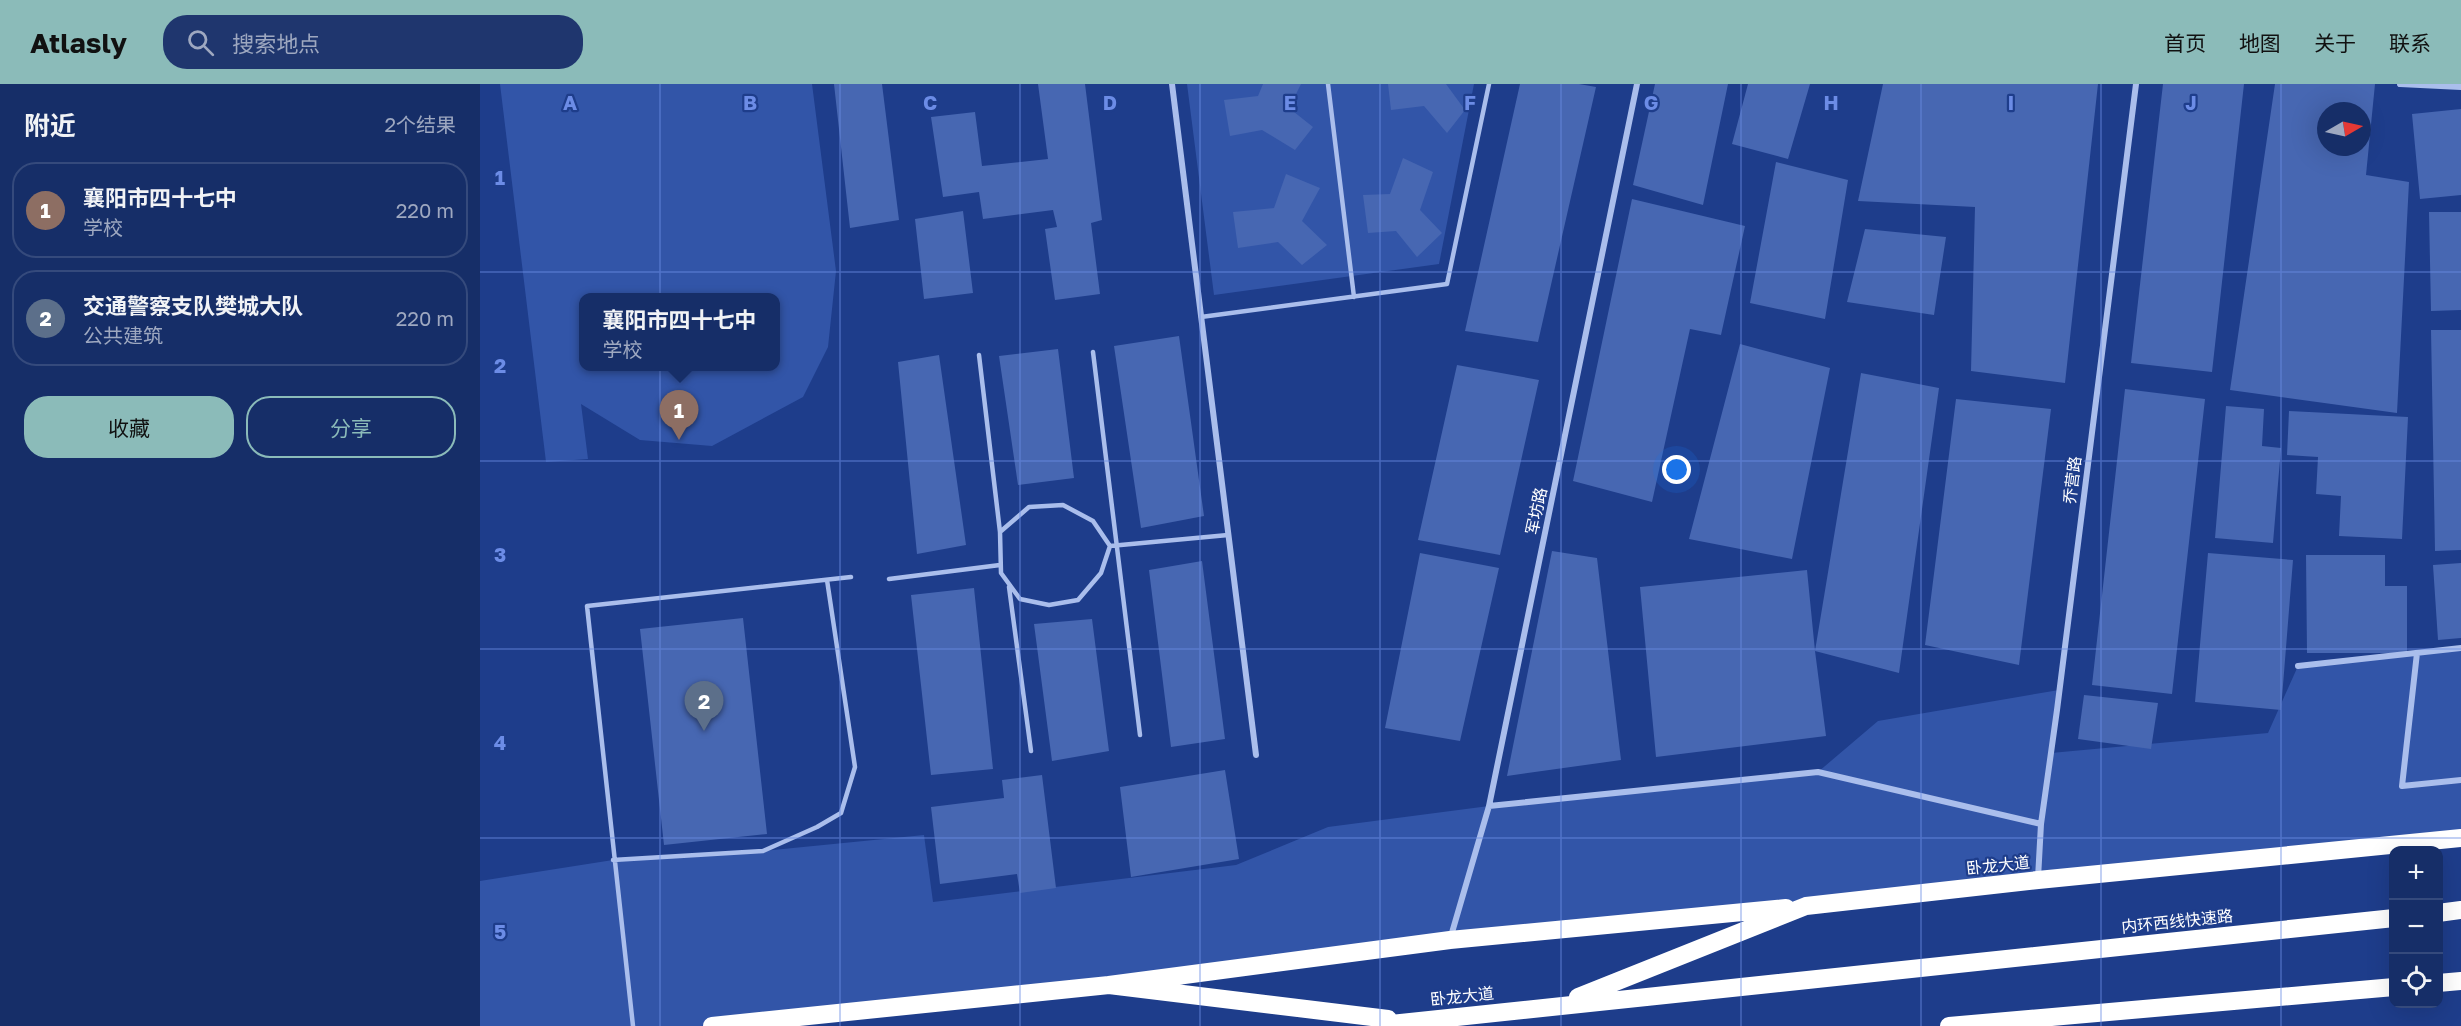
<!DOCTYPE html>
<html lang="zh">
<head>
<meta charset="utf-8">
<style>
  :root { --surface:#162e68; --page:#1f366e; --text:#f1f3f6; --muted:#9ea8c0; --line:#354a7c; --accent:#8bbbb9 }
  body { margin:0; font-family:"Golos Text","Noto Sans SC",sans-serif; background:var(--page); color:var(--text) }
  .controls { position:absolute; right:18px; bottom:18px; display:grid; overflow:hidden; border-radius:12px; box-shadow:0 6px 24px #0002 }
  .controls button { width:54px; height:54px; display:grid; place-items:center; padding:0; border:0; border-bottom:2px solid var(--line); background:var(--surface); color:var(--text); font:30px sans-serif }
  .compass { position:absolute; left:1837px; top:18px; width:54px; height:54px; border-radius:50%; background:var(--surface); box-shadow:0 6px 24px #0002; rotate:81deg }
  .you { position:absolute; left:1197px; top:386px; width:21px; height:21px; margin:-15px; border:4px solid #fff; border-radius:50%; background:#1a73e8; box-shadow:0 0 0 9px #1a73e833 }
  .badge { display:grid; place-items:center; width:39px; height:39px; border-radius:50%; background:var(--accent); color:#fff; font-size:20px; font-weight:700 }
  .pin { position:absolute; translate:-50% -50px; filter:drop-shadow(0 2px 3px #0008) }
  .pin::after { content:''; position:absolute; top:32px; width:21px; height:18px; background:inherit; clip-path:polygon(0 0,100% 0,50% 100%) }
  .popup { position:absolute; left:99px; top:209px; width:201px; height:78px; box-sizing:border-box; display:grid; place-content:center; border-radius:12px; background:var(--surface); filter:drop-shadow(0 2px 4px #0005); font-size:20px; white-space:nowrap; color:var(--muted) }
  .popup b { font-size:22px; color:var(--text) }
  .popup::after { content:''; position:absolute; left:50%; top:100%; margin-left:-12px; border:12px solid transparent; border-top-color:var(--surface) }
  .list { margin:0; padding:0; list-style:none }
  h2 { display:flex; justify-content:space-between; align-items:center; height:78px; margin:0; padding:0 24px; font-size:26px }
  h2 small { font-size:20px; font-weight:400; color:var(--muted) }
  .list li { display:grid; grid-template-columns:39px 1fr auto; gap:18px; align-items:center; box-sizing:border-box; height:96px; margin:0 12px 12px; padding:0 12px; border:2px solid var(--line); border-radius:24px }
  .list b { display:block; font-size:22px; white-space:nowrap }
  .list p { margin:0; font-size:20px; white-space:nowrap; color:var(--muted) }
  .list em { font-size:20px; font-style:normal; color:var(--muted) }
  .actions { display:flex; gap:12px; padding:18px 24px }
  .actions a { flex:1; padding:14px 0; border:2px solid var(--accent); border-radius:24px; text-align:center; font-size:21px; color:var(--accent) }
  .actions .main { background:var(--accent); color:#111 }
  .icon { flex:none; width:33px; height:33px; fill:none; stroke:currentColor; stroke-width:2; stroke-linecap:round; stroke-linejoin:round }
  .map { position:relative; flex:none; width:1981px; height:942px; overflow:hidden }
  header { display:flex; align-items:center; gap:36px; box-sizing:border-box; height:84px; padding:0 30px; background:var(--accent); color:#111 }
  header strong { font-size:28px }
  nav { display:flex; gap:33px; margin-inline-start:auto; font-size:21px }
  .search { width:420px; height:54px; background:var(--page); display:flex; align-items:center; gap:15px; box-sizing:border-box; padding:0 21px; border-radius:24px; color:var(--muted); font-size:22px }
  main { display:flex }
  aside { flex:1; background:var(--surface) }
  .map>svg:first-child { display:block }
  .green { fill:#3255a8; fill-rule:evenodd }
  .building { fill:#4767b2; fill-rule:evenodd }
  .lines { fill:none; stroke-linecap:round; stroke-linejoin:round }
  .lane { stroke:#aabeec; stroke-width:4.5 }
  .street { stroke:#aabeec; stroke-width:6 }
  .highway { stroke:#fff; stroke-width:18 }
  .grid { fill:none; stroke:#6c8ce6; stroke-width:1.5; stroke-opacity:0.55 }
  .labels { text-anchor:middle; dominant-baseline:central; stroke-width:4.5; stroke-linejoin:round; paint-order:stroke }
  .street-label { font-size:16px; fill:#fff; stroke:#1e3d8b }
  .grid-label { font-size:20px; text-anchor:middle; font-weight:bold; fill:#6c8ce6; stroke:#1e3d8b; stroke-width:4.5; stroke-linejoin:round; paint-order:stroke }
</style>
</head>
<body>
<header>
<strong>Atlasly</strong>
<div class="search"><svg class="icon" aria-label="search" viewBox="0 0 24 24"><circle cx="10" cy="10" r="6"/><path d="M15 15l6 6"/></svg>搜索地点</div>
<nav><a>首页</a><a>地图</a><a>关于</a><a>联系</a></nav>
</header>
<main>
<aside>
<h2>附近<small>2个结果</small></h2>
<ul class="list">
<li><span class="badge" style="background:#8d6e63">1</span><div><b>襄阳市四十七中</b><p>学校</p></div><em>220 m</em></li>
<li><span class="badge" style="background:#5c6f8a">2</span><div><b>交通警察支队樊城大队</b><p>公共建筑</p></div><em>220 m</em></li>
</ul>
<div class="actions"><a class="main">收藏</a><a>分享</a></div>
</aside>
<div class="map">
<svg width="1981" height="942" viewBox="0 0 1981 942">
  <rect width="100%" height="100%" fill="#1e3d8b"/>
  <!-- green -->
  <path class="green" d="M 20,0 L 332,0 L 356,187 L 348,263 L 323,313 L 232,362 L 160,356 L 101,320 L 108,375 L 66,378 ZM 103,214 L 295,214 L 295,282 L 103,282 Z
    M 707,0 L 994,0 L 959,180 L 734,211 Z
    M 1981,564 L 1981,754 L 232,942 L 0,942 L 0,797 L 133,776 L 283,767 L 444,751 L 453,818 L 756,781 L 848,743 L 1009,722 L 1338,688 L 1398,637 L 1579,606 L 1571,669 L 1788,649 L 1818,582 Z"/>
  <!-- building -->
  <path class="building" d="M 354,0 L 402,0 L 419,136 L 370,144 Z
    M 558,0 L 605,0 L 622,136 L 611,139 L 620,210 L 575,216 L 565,145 L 577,143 L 573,126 L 503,135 L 499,108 L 463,113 L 451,33 L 495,28 L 502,82 L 568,75 Z
    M 783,0 L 821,0 L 809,24 L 833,43 L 815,66 L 782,46 L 750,52 L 744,16 L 778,12 Z
    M 908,0 L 966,0 L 985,26 L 967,49 L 944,22 L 911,26 Z
    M 1040,0 L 1099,0 L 1116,3 L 1058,258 L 985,247 Z
    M 1175,0 L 1248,0 L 1223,121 L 1153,101 Z
    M 1268,0 L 1330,0 L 1308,75 L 1252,60 Z
    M 1403,0 L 1618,0 L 1585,299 L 1491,287 L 1495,123 L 1378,117 Z
    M 1683,0 L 1764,0 L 1732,288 L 1651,279 Z
    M 1795,0 L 1895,0 L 1886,91 L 1929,98 L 1917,329 L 1750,306 ZM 1846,27 L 1882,27 L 1882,63 L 1846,63 Z
    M 1981,25 L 1981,111 L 1940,115 L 1932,30 Z
    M 923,74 L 953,88 L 940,126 L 962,149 L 937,173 L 916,147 L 888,149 L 883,111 L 910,110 Z
    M 1296,78 L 1368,96 L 1345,235 L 1270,219 Z
    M 806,90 L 840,104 L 822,137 L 847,161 L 822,181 L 798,158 L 758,164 L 753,128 L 794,124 Z
    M 1152,115 L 1265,142 L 1241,251 L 1210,245 L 1172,418 L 1093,397 Z
    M 483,127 L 493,209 L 444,215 L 435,135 Z
    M 1949,128 L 1981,128 L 1981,226 L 1951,227 Z
    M 1385,145 L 1466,153 L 1454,231 L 1367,218 Z
    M 1951,246 L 1981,246 L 1981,466 L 1955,467 Z
    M 699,252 L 724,432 L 661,444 L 634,262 Z
    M 1260,260 L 1350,284 L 1312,475 L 1209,455 Z
    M 578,265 L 594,394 L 538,401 L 519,272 Z
    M 459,271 L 486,461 L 437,470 L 418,278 Z
    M 977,281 L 1059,296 L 1020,471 L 938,456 Z
    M 1381,289 L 1459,304 L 1419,589 L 1335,567 L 1346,652 L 1176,673 L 1160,503 L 1327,486 L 1335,567 Z
    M 1645,305 L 1725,315 L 1692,610 L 1612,601 Z
    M 1476,315 L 1571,325 L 1539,581 L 1445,561 Z
    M 1746,322 L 1784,325 L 1782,362 L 1801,364 L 1793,459 L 1735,454 Z
    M 1809,327 L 1928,333 L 1922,455 L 1859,452 L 1861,412 L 1836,410 L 1838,373 L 1807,371 Z
    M 1072,467 L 1117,474 L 1141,676 L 1027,692 Z
    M 940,469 L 1019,484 L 980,657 L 905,644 Z
    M 1728,469 L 1813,476 L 1801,626 L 1715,618 Z
    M 1826,471 L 1905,471 L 1905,502 L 1927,502 L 1927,569 L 1827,569 Z
    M 722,477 L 745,655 L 691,663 L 669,486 Z
    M 1981,479 L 1981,554 L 1958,556 L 1953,481 Z
    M 494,504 L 513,685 L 451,691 L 431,511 Z
    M 263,534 L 287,750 L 184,761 L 160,545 Z
    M 612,535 L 629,667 L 572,677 L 554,540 Z
    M 1604,611 L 1678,619 L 1671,665 L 1598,655 Z
    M 745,686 L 759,775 L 651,793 L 640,703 Z
    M 562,691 L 576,804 L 540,809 L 537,790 L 460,800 L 451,723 L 524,714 L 522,696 Z"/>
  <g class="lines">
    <!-- lane -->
    <path class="lane" d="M 848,0 L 874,213
      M 721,233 L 967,200 L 1009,0
      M 613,268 L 660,651
      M 499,271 L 520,448
      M 630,462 L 621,489 L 598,516 L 569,521 L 540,515 L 521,489 L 520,448 L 549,423 L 583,421 L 613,437 L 630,462 L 748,451
      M 409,495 L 520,481
      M 529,503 L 551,667
      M 133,776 L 283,767 L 337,743 L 361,729 L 375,683 L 347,496
      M 153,942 L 107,522 L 371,493"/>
    <!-- street -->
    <path class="street" d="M 692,0 L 776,671
      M 1920,0 L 1981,3
      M 1937,569 L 1922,702 L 1981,696
      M 1818,582 L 1981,564
      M 1009,722 L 1338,688 L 1561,740
      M 1558,794 L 1561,740 L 1577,626 L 1656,0
      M 971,852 L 1009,722 L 1157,0"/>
    <!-- highway -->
    <path class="highway" d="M 1958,829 L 1981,826
      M 1958,899 L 1981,897
      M 629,901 L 970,856 L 1306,824
      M 1098,913 L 1326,822 L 1558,796 L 1981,754
      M 232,942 L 629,901 L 908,935
      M 892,942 L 1914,834
      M 1469,942 L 1914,903"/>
  </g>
  <!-- grid -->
  <path class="grid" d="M 180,0 L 180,942M 360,0 L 360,942M 540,0 L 540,942M 720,0 L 720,942M 900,0 L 900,942M 1081,0 L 1081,942M 1261,0 L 1261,942M 1441,0 L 1441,942M 1621,0 L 1621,942M 1801,0 L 1801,942M 0,188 L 1981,188M 0,377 L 1981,377M 0,565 L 1981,565M 0,754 L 1981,754"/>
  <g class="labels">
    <!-- street labels -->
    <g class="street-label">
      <text transform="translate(1592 396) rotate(-83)">乔营路</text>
      <text transform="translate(1056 427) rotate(-78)">军坊路</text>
      <text transform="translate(1518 781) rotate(-6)">卧龙大道</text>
      <text transform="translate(1697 837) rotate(-6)">内环西线快速路</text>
      <text transform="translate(982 912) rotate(-6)">卧龙大道</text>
    </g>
  </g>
  <g class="grid-label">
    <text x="90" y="26">A</text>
    <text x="270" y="26">B</text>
    <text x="450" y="26">C</text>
    <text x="630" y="26">D</text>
    <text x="810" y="26">E</text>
    <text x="990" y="26">F</text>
    <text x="1171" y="26">G</text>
    <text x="1351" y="26">H</text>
    <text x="1531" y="26">I</text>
    <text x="1711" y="26">J</text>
    <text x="20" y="101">1</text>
    <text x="20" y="289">2</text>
    <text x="20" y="478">3</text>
    <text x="20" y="666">4</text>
    <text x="20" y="855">5</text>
  </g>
</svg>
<div class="controls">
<button>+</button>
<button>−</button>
<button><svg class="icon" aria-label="locate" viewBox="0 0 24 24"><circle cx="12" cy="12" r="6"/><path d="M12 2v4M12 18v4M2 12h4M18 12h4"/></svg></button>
</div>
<svg class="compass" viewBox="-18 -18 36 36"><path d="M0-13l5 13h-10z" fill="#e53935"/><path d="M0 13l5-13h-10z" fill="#9ea8c0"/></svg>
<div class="you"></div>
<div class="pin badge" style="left:199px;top:356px;background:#8d6e63">1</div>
<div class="popup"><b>襄阳市四十七中</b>学校</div>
<div class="pin badge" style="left:224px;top:647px;background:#5c6f8a">2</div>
</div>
</main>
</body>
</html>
